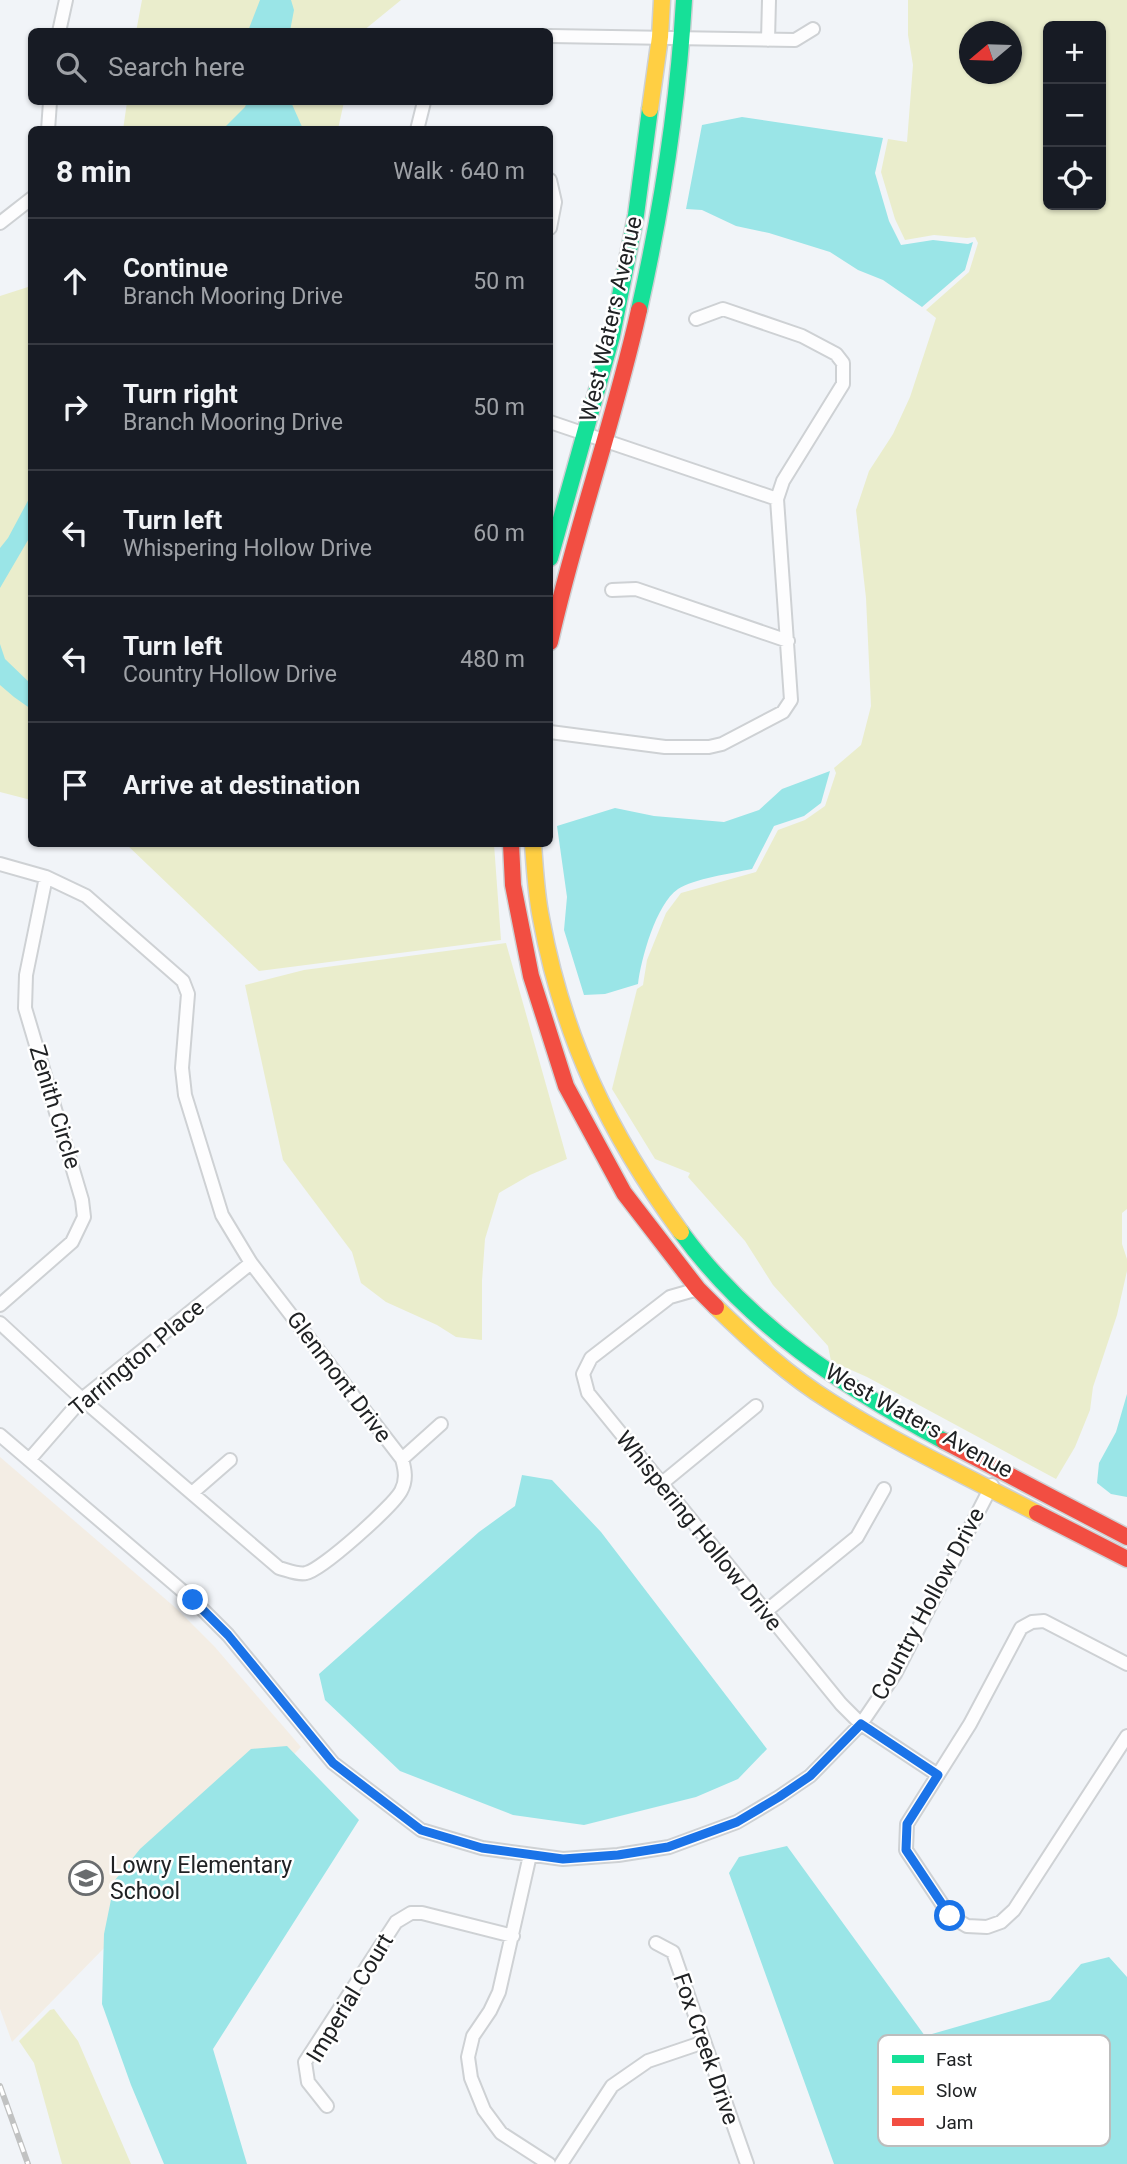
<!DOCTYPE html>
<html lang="en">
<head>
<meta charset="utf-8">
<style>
  :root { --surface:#171b24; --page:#242831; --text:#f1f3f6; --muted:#9ea1a6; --line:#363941 }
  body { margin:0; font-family:Roboto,sans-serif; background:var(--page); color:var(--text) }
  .controls { position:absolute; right:21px; top:21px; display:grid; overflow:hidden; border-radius:10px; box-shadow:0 2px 5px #0004 }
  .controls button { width:63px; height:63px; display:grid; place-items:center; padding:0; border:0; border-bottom:2px solid var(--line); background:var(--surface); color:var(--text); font:35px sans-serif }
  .compass { position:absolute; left:959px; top:21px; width:63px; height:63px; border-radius:50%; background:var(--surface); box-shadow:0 2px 5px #0004; rotate:251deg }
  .stop { position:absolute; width:21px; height:21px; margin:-16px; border:5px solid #1a73e8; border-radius:50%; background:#fff }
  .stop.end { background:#1a73e8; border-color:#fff; box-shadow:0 2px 7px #0008 }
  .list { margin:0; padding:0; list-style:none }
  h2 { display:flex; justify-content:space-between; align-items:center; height:91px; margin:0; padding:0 28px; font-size:30px }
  h2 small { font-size:23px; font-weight:400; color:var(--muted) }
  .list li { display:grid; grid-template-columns:46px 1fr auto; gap:21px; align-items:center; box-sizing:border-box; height:126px; padding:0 28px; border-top:2px solid var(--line) }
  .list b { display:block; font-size:26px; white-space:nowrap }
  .list p { margin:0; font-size:23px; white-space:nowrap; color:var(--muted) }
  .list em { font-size:23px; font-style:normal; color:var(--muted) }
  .icon { flex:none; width:38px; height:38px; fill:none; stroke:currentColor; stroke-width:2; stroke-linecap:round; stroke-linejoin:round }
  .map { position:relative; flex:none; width:1127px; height:2164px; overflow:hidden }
  .search { position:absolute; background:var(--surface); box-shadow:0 2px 5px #0004; left:28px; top:28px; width:525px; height:77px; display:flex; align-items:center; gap:18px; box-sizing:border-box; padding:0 24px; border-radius:10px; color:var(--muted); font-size:26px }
  .panel { position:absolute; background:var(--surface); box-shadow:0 2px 5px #0004; left:28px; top:126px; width:525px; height:721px; border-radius:10px }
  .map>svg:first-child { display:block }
  .education { fill:#f3ede4 }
  .green { fill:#eaedcc; fill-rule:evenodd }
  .water { fill:#9ae5e7 }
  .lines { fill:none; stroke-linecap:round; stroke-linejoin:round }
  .street-casing { stroke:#ced1d4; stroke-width:16 }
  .fast-casing { stroke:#ced1d4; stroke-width:19 }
  .slow-casing { stroke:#ced1d4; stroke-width:19 }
  .jam-casing { stroke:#ced1d4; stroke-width:19 }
  .street { stroke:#fdfdfe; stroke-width:12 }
  .fast { stroke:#16e098; stroke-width:16 }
  .slow { stroke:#ffcf43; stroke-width:16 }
  .jam { stroke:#f24e42; stroke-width:16 }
  .rail-casing { stroke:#c1c2c2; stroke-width:6 }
  .rail { stroke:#fff; stroke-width:3.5; stroke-dasharray:10; stroke-linecap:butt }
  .route { stroke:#1a73e8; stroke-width:9 }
  .labels { text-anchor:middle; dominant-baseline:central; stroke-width:5; stroke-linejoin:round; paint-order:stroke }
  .street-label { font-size:23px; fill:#202224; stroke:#fff }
  .poi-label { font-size:23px; fill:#202224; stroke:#fff; text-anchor:start }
  .key { fill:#fff; stroke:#bcbdbd; stroke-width:2 }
  .key-label { font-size:19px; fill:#202224 }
</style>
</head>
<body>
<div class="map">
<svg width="1127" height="2164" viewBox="0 0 1127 2164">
  <rect width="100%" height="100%" fill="#f1f4f8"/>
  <!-- education -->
  <path class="education" d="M 0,1457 L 177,1609 L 214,1646 L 301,1747 L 12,2042 L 0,2009 Z"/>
  <!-- green -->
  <path class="green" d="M 142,0 L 401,0 L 363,31 L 136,32 Z
    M 908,0 L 1127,0 L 1127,1209 L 1122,1213 L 1122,1244 L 1127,1259 L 1127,1271 L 1117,1315 L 1093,1387 L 1090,1410 L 1075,1447 L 1056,1479 L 867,1377 L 831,1361 L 828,1346 L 773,1285 L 745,1241 L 688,1177 L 690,1173 L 655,1159 L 612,1089 L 637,989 L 643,985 L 647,960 L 666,913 L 681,893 L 756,872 L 778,830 L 805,820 L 825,806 L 836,773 L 834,768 L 861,745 L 871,706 L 866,598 L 856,510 L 869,471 L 893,434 L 910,397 L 936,318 L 926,310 L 969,272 L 978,243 L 975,237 L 967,238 L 934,235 L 905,240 L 895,219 L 881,172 L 888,139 L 907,142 L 913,65 L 908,35 ZM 1048,26 L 1101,26 L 1101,205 L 1048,205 ZM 970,32 L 1012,32 L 1012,74 L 970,74 Z
    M 127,102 L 344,102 L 338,129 L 123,130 Z
    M 31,286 L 31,800 L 0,792 L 0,296 Z
    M 126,844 L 494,844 L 501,940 L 259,971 Z
    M 506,943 L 567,1159 L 530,1175 L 499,1193 L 485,1239 L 482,1281 L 482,1340 L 456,1337 L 437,1325 L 386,1302 L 361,1283 L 352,1252 L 283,1160 L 245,985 L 304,970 Z
    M 54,2009 L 78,2041 L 131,2164 L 62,2164 L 34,2063 L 19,2041 L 50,2010 Z"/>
  <!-- water -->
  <path class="water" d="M 260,0 L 291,0 L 294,10 L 290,31 L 248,31 Z
    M 247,102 L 291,102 L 303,129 L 223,129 L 245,107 Z
    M 742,117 L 883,138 L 875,173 L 889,221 L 901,245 L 933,240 L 968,244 L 973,242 L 965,270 L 922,307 L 883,280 L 858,270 L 830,252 L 769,233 L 736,226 L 702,210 L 686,209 L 702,125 Z
    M 31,495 L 31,535 L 0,588 L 0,548 L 8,538 Z
    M 0,644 L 5,659 L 31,684 L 31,709 L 14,697 L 0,685 Z
    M 830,771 L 821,803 L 804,816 L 774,826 L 752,869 C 733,873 693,879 678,889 C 656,904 641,959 638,984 L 605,994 L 584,995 L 564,930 L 567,897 L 557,826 L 615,808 L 654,816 L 724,822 L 759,810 L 782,789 Z
    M 1127,1394 L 1127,1497 L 1111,1494 L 1097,1483 L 1099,1463 L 1116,1432 Z
    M 522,1475 L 552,1480 L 601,1532 L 767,1749 L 738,1779 L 696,1797 L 584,1825 L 513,1815 L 400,1771 L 325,1700 L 319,1674 L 479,1532 L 515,1506 Z
    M 287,1746 L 359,1820 L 213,2049 L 247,2164 L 164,2164 L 131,2085 L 102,2004 L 104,1934 L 115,1880 L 140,1849 L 251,1749 Z
    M 787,1846 L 925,2036 L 1050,2000 L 1081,1964 L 1109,1957 L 1127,1977 L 1127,2164 L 834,2164 L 729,1873 L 739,1857 Z"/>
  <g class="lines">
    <!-- street casing -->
    <g class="street-casing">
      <path id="street" d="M 59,32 L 66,0
        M 550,36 L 795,40 L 813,29
        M 768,40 L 769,0
        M 48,130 L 50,102
        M 417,130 L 424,102
        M 550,180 L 555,202 L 550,228
        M 0,223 L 32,198
        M 550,422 L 777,499
        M 612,590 L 636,589 L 788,641
        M 550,732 L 665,747 L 709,747 L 722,744 L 783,712 L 791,700 L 777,499 L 783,481 L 843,384 L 843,363 L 836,354 L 802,336 L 723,309 L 696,319
        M 0,864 L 46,877 L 86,896 L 183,981 L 188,994 L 182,1068 L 185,1095 L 222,1215 L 251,1263 L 402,1459 C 405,1470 407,1480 401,1491 C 393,1506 322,1570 306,1573 C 299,1575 287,1570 279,1568 L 82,1399 L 0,1323
        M 698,1289 L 670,1297 L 591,1358 L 583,1374 L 588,1393 L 841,1704 L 861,1724 L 938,1775
        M 0,1305 L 72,1242 L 84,1217 L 82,1200 L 25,1008 L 26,975 L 46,877
        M 0,1435 L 193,1600 L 228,1635 L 333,1763 L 421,1830 L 482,1848 L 563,1859 L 618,1855 L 669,1847 L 737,1822 L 779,1797 L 810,1776 L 861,1724 L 895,1674 L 992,1485
        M 402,1459 L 441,1424
        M 29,1460 L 82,1399 L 251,1263
        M 661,1484 L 756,1406
        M 192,1493 L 230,1460
        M 765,1612 L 857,1537 L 884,1489
        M 1127,1664 L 1044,1621 L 1032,1622 L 1021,1628 L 970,1724 L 907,1824 L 906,1850 L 950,1916 L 967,1926 L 987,1927 L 1001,1922 L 1014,1910 L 1127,1736
        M 530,1855 L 499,1992 L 490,2011 L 473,2036 L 468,2057 L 471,2078 L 484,2110 L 501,2133 L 549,2164
        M 656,1943 L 673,1952 L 747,2164
        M 327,2106 L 308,2082 L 305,2062 L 396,1922 L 411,1913 L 422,1913 L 513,1936
        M 561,2164 L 612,2086 L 648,2061 L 704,2042"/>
    </g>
    <!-- fast casing -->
    <g class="fast-casing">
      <path id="fast" d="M 639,310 C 662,208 678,105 684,0
        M 550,558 L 612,336 L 636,215 L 650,109
        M 681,1232 C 750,1327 843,1386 944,1441"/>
    </g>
    <!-- slow casing -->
    <g class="slow-casing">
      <path id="slow" d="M 650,109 L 660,37 L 662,0
        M 533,844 C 535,869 536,894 541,918 C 563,1038 609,1134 681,1232
        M 716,1307 C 751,1341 789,1376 831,1402 C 897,1444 968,1477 1037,1513"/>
    </g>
    <!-- jam casing -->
    <g class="jam-casing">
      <path id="jam" d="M 550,642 C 575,530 614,422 639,310
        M 511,844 L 513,885 L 531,976 L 566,1086 L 624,1193 L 698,1289 L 716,1307
        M 944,1441 L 1127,1537
        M 1037,1513 L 1127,1559"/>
    </g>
    <!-- street -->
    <use href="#street" class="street"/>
    <!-- fast -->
    <use href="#fast" class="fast"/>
    <!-- slow -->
    <use href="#slow" class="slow"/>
    <!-- jam -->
    <use href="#jam" class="jam"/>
    <!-- rail casing -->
    <g class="rail-casing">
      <path id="rail" d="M 0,2086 L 28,2164"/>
    </g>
    <!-- rail -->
    <use href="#rail" class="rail"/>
  </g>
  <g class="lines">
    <!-- route -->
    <path class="route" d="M 193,1600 L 228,1635 L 333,1763 L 421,1830 L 482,1848 L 563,1859 L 618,1855 L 668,1847 L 737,1822 L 779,1797 L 810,1776 L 861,1724 L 938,1775 L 907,1824 L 906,1850 L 950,1916"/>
  </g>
  <!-- icons -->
  <defs>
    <g id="school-ring" transform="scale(1.75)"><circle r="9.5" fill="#fff" stroke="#696c6e" stroke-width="1.5"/><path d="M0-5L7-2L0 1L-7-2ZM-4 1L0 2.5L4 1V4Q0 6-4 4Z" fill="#696c6e"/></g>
  </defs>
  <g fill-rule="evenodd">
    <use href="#school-ring" x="86" y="1878"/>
  </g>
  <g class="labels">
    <!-- street labels -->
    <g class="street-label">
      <text transform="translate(611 319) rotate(-77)">West Waters Avenue</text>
      <text transform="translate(55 1107) rotate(73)">Zenith Circle</text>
      <text transform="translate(137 1358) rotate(-40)">Tarrington Place</text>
      <text transform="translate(339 1377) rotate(53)">Glenmont Drive</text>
      <text transform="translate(919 1421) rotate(29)">West Waters Avenue</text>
      <text transform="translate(699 1531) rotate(51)">Whispering Hollow Drive</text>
      <text transform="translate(928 1604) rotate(-62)">Country Hollow Drive</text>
      <text transform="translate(350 1998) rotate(-59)">Imperial Court</text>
      <text transform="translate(706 2049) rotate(71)">Fox Creek Drive</text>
    </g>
    <!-- poi labels -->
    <g class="poi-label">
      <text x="110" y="1865">Lowry Elementary<tspan x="110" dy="26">School</tspan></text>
    </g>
  </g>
  <!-- legend -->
  <rect x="878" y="2035" width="232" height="111" rx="10" class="key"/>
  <rect x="892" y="2055" width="32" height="8" fill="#16e098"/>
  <rect x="892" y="2086" width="32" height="9" fill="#ffcf43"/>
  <rect x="892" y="2118" width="32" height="8" fill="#f24e42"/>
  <g class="key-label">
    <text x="936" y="2066">Fast</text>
    <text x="936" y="2097">Slow</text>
    <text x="936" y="2129">Jam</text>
  </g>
</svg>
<div class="controls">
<button>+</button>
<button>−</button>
<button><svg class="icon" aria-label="locate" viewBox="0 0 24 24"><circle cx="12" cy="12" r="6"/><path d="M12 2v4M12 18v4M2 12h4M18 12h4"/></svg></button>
</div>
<svg class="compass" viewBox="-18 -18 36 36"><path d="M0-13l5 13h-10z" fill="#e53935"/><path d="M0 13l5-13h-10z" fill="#9ea1a6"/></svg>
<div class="stop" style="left:950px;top:1916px"></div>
<div class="stop end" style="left:193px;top:1600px"></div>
<div class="search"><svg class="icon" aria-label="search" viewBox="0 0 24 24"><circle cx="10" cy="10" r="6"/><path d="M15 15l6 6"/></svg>Search here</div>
<section class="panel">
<h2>8 min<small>Walk · 640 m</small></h2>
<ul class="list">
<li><svg class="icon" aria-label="ahead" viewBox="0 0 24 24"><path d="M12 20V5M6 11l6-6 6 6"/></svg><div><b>Continue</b><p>Branch Mooring Drive</p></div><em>50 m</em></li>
<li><svg class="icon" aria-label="right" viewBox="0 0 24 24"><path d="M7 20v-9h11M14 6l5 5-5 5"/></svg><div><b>Turn right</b><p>Branch Mooring Drive</p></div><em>50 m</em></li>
<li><svg class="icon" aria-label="left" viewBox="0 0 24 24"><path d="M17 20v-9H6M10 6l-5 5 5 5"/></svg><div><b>Turn left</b><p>Whispering Hollow Drive</p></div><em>60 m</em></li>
<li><svg class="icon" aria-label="left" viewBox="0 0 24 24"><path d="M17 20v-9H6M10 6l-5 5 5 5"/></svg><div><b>Turn left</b><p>Country Hollow Drive</p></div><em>480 m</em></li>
<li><svg class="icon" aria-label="arrive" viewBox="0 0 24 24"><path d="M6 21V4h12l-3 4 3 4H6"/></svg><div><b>Arrive at destination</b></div></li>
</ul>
</section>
</div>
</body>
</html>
